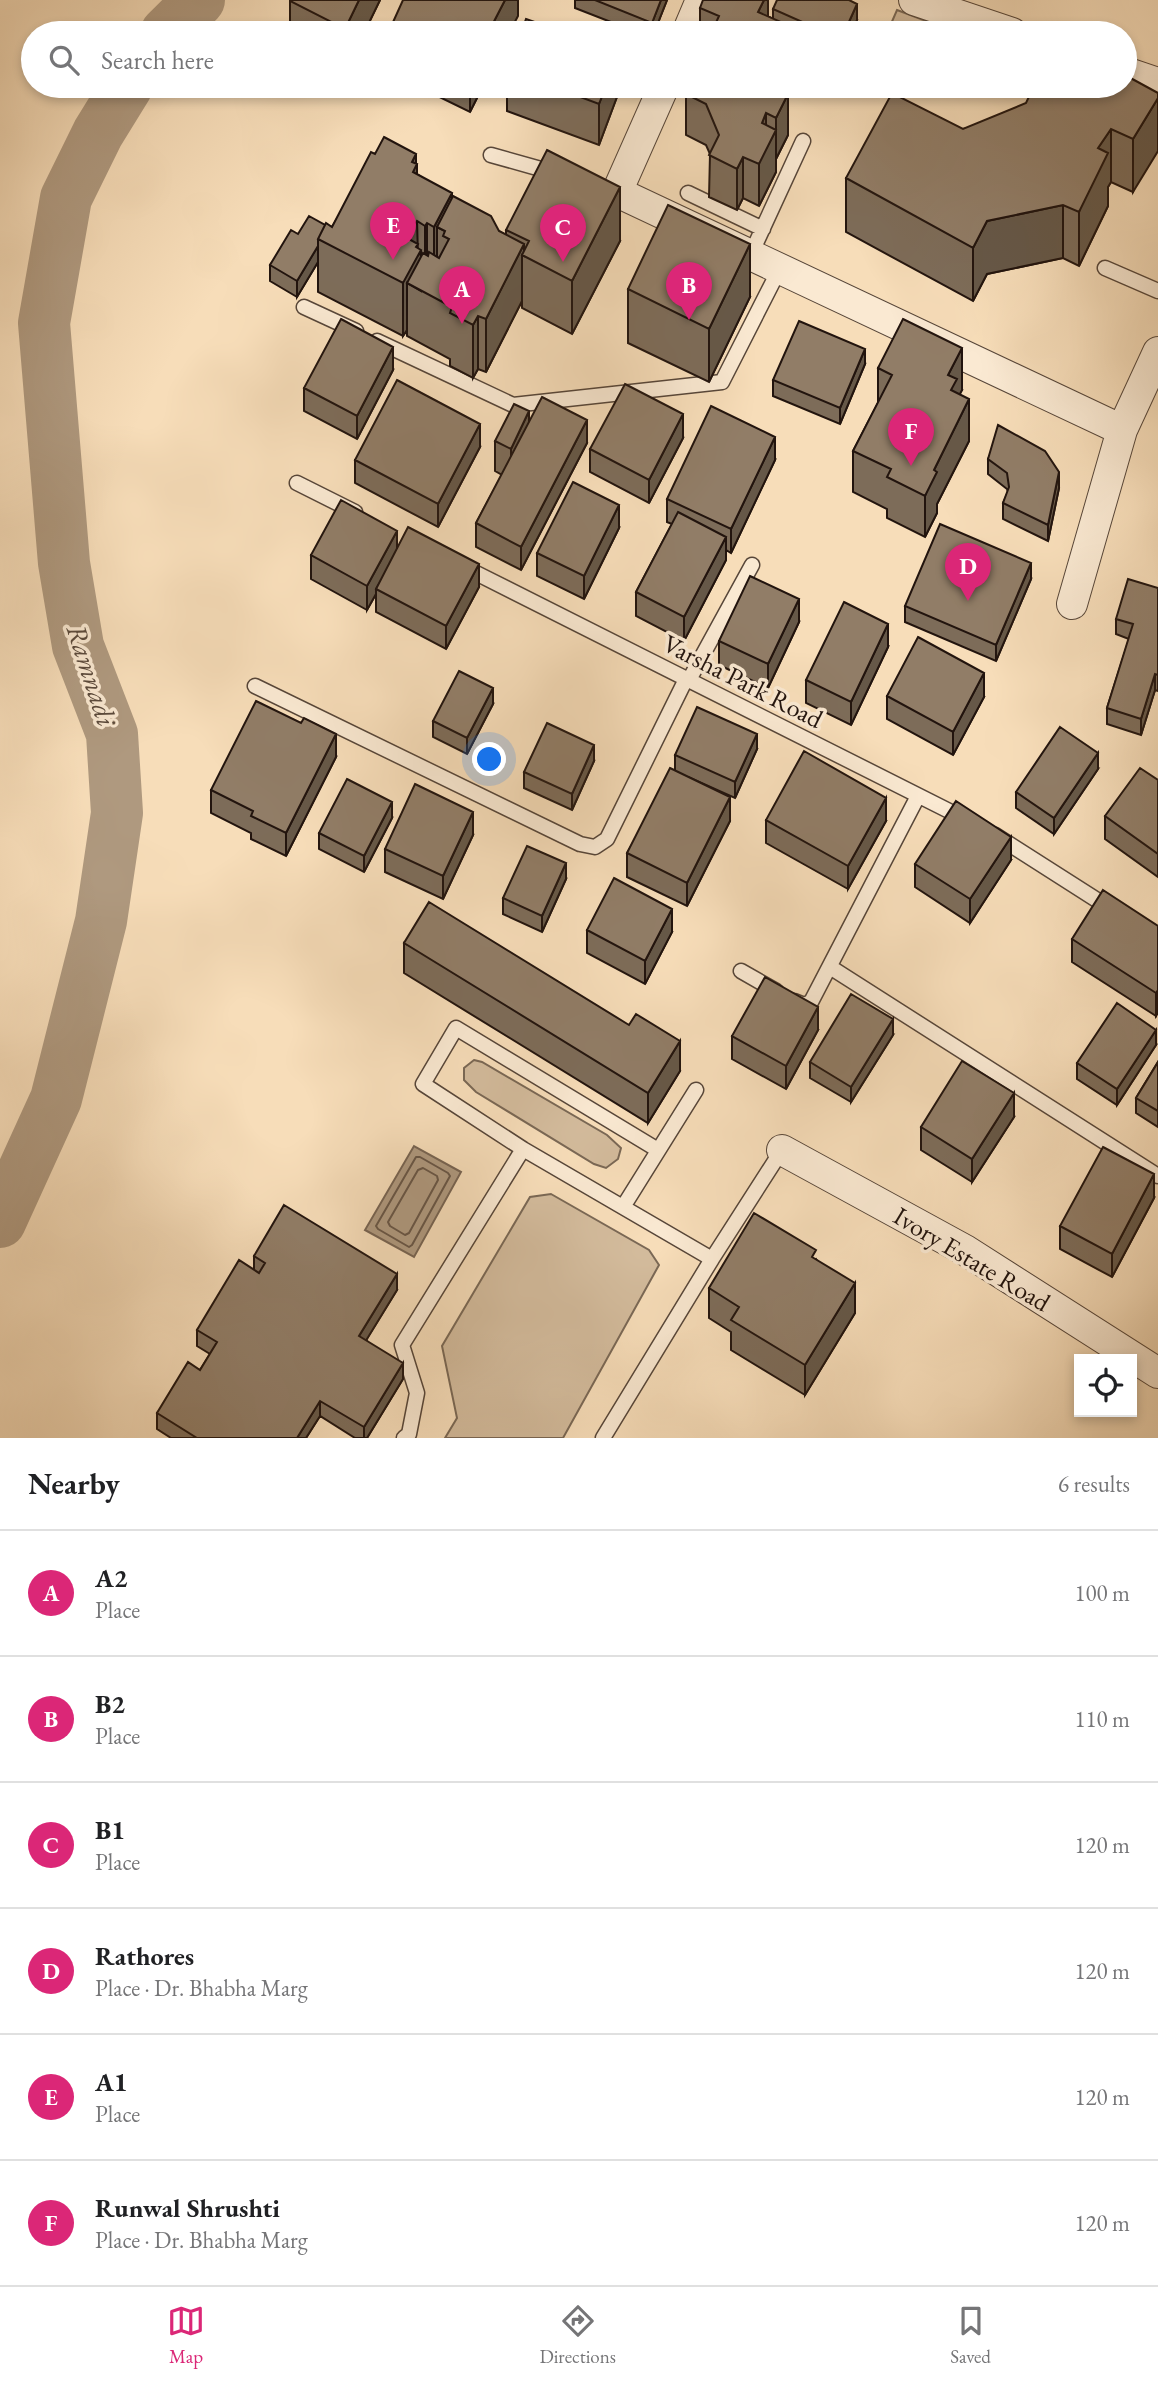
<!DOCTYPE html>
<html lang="en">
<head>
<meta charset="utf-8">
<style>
  :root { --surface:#fff; --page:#f6f6f6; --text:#202124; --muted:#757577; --line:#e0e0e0; --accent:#db2777 }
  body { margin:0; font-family:"EB Garamond",serif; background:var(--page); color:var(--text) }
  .controls { position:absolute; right:21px; bottom:21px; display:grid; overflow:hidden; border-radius:0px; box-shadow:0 4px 10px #0003 }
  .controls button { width:63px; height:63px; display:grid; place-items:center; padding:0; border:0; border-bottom:2px solid var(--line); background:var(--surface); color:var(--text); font:35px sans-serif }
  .you { position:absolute; left:490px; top:760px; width:24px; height:24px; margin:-18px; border:5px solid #fff; border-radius:50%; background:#1a73e8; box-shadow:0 0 0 10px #1a73e833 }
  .badge { display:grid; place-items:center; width:46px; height:46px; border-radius:50%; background:var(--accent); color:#fff; font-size:23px; font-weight:700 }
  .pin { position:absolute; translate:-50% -58px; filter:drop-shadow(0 2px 4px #0008) }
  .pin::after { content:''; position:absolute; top:37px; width:24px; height:21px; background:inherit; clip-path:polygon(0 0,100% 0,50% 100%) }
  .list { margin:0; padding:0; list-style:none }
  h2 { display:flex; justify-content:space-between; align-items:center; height:91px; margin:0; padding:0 28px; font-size:30px }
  h2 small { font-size:23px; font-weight:400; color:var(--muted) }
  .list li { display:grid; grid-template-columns:46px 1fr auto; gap:21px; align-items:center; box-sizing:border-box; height:126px; padding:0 28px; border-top:2px solid var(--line) }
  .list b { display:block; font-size:26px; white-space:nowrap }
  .list p { margin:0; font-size:23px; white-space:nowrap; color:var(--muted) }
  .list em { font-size:23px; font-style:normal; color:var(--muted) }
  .icon { flex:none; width:38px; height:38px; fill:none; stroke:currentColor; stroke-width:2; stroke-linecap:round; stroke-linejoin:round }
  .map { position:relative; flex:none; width:1158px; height:1438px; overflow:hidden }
  .search { position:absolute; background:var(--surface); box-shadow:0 4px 10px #0003; left:21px; right:21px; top:21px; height:77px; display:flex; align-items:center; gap:18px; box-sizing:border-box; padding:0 24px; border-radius:38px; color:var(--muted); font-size:26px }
  .sheet { height:847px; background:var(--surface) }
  nav { display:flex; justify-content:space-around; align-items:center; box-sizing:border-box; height:98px; border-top:2px solid var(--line); background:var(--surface); font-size:19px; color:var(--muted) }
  nav a { display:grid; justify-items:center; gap:4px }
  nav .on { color:var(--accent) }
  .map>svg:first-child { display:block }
  .green { fill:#d3bb9c; stroke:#7a6855; stroke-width:2 }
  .water { fill:#af997f; stroke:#776452; stroke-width:2 }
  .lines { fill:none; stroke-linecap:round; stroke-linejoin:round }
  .shore { stroke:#685646; stroke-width:2 }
  .river { stroke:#af997f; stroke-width:52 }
  .lane-casing { stroke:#574639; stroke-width:17 }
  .street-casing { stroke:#574639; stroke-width:32 }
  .lane { stroke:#fae9d2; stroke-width:14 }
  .street { stroke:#fae9d2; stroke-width:30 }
  .wall { fill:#7d6c59; stroke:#22140e; stroke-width:2 }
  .shaded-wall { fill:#665848; stroke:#22140e; stroke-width:2 }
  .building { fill:#917d67; stroke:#22140e; stroke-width:2 }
  .labels { text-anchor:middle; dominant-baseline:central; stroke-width:7; stroke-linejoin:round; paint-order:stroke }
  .street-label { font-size:26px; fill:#22140e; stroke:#fae9d2 }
  .water-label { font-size:28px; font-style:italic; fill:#5a493b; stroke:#fae9d2 }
</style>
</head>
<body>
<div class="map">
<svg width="1158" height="1438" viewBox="0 0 1158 1438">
  <rect width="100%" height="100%" fill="#f7ddb9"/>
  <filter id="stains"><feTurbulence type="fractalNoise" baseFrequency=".00286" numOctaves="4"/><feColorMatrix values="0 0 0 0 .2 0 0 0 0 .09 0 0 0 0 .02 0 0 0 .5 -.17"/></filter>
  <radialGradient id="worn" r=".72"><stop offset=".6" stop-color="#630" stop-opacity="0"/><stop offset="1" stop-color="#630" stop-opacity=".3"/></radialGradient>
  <!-- green -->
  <path class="green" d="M 897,10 L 958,33 L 887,33 Z
    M 474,1060 L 482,1062 L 607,1135 L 621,1148 L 618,1159 L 606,1168 L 594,1164 L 476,1092 L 464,1080 L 464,1068 Z
    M 551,1194 L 649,1250 L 659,1265 L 563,1438 L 445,1438 L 457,1418 L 442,1346 L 530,1197 Z"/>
  <!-- water -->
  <path class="water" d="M 414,1146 L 461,1172 L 414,1257 L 365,1230 Z"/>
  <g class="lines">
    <!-- shore -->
    <path class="shore" d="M 416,1157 L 420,1157 L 448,1173 L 450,1176 L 412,1245 L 409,1247 L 378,1229 L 376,1226 Z
      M 423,1168 L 437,1176 L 438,1180 L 409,1233 L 405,1235 L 390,1226 L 388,1222 L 418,1170 Z"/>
    <!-- river -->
    <path class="river" d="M 166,33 L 199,0
      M 0,1222 L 56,1099 L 101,921 L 117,813 L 112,734 L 78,646 L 64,563 L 44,323 L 66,198 L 98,133 L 127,86"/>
    <!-- lane casing -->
    <g class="lane-casing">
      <path id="lane" d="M 491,155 L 555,173
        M 688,193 L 763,229
        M 751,254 L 803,141
        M 1105,268 L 1158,291
        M 304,307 L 356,331
        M 377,341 L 513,405 L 722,382 L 780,268
        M 297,483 L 355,512
        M 464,567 L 965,819
        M 689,680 L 752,565
        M 255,686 L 580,844 L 595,847 L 607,839 L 686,679
        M 995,835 L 1111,909
        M 830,967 L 1158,1176
        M 741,971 L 776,991
        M 794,1001 L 804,1005 L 811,1002 L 918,796
        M 523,1149 L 423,1084 L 456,1028 L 658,1150
        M 623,1207 L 696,1090
        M 404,1438 L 409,1434 L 417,1393 L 402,1345 L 523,1149 L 712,1259
        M 603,1438 L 712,1259 L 782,1150"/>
    </g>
    <!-- street casing -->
    <g class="street-casing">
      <path id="street" d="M 914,0 L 1012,33
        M 687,33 L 701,0
        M 1125,72 L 1158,83
        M 664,86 L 617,192 L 1122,430
        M 1072,604 L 1122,430 L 1158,352
        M 782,1150 L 965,1250 L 1158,1373"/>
    </g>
    <!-- lane -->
    <use href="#lane" class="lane"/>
    <!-- street -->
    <use href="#street" class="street"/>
  </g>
  <!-- wall -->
  <path class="wall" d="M 380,0 L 364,33 L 290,33 L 290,1 Z
    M 575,0 L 667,0 L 654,33 L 639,33 L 575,8 Z
    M 768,0 L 768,16 L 773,19 L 773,9 L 857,20 L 851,33 L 700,33 L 700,8 Z
    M 417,86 L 483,86 L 470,112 Z
    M 507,86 L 618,86 L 618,94 L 599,145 L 507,111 Z
    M 690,86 L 782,86 L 780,90 L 788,135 L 776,159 L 776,172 L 759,206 L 743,198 L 737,210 L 709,197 L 710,154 L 706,145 L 686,135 L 686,94 Z
    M 1158,93 L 1133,192 L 1111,182 L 1108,187 L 1108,206 L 1079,266 L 1063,258 L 987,274 L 973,301 L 846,232 L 846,178 L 963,129 Z
    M 375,154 L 416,164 L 417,174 L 499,231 L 506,235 L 506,230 L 620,241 L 572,334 L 522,308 L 522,301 L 486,372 L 478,369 L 473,378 L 450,366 L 450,359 L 407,336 L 407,330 L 403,336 L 318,292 L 318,262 L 297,297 L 270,281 L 270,265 L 298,234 L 325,225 L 332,227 Z
    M 628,289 L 750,297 L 709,382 L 628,343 Z
    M 865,364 L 840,424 L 773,396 L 773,380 Z
    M 878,368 L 962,390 L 959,394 L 969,441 L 937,504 L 937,513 L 925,537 L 887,518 L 887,509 L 853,492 L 853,451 L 878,403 Z
    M 393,370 L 357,439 L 304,411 L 304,388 Z
    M 529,421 L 587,443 L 521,570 L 476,547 L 476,523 L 502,475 L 495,471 L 495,441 Z
    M 683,438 L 649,503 L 590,472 L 590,449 Z
    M 480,447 L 438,527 L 355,483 L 355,460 Z
    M 988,459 L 1059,488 L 1048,541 L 1003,519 L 1003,503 L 1008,492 L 1007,489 L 988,474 Z
    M 775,460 L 731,553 L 726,550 L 726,560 L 684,641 L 636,616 L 636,592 L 672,524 L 667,522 L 667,499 Z
    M 619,528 L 584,599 L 537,576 L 537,553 Z
    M 397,548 L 479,587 L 446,649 L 376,612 L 376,594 L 367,610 L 311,579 L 311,555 Z
    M 1031,579 L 996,661 L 905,622 L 905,606 Z
    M 1158,588 L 1158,691 L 1155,690 L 1141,735 L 1107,724 L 1107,708 L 1129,639 L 1116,634 L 1116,619 Z
    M 799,622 L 768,688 L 719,665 L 719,641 Z
    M 888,647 L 851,725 L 806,703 L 806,680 Z
    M 887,696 L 984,697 L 953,755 L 887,719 Z
    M 493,704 L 467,754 L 433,737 L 433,721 Z
    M 757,749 L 735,798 L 688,777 L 730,821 L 687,906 L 627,877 L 627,853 L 675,770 L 675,755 Z
    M 336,757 L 286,856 L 251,839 L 251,833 L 211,813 L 211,790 Z
    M 594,761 L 572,810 L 524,788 L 524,772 Z
    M 1098,769 L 1054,834 L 1016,808 L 1016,792 Z
    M 1158,780 L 1158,877 L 1105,839 L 1105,816 Z
    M 392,818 L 364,872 L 319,849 L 319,833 Z
    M 766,820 L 886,821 L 848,889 L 766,843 Z
    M 473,835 L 443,899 L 385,872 L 385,849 Z
    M 1011,860 L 970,923 L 915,887 L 915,864 Z
    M 566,879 L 542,932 L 503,914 L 503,898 Z
    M 1158,926 L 1156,1016 L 1072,962 L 1072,939 Z
    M 587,930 L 672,932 L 645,984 L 587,953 Z
    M 404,943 L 680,1071 L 648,1123 L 404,973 Z
    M 818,1030 L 786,1089 L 732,1059 L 732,1036 Z
    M 893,1035 L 851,1102 L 810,1078 L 810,1062 Z
    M 1156,1045 L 1117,1105 L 1077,1079 L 1077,1063 Z
    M 1158,1062 L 1158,1127 L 1136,1113 L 1136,1098 Z
    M 1014,1117 L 972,1182 L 921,1150 L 921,1127 Z
    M 1154,1198 L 1112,1277 L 1060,1249 L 1060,1226 Z
    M 254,1256 L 397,1290 L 366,1340 L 403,1379 L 367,1438 L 355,1438 L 320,1416 L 306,1438 L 171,1438 L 157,1429 L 157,1413 L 200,1370 L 210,1354 L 197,1346 L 197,1330 L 254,1269 Z
    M 816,1259 L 855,1313 L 805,1395 L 731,1350 L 731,1332 L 709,1318 L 709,1288 Z"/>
  <!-- shaded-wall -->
  <path class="shaded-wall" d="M 359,0 L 380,0 L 364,33 L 345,33 L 345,29 Z
    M 505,0 L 518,0 L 518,16 L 509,33 L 488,33 Z
    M 661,0 L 667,0 L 654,33 L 652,33 L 652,23 Z
    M 764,0 L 768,0 L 768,31 L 758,12 Z
    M 857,4 L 857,20 L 851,33 L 844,33 Z
    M 470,86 L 483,86 L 470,112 Z
    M 606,86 L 618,86 L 618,94 L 599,145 L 599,104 Z
    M 788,94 L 788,135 L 776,159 L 776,118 Z
    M 1158,98 L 1158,151 L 1133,192 L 1133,139 Z
    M 766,113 L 766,149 L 776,130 L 776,172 L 759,206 L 759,164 L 762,123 Z
    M 1111,129 L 1111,182 L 1108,187 L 1108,206 L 1079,266 L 1079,212 L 1098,148 Z
    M 416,154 L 416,166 L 417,164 L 417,217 L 412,162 Z
    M 743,157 L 743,198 L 737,210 L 737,169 Z
    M 620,187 L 620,241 L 572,334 L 572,281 Z
    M 452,193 L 452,246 L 445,231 L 437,227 L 437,274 L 434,280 L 434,227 Z
    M 1063,205 L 1063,258 L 987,274 L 973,301 L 973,248 L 987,221 Z
    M 417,221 L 418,256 L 421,250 L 421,291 L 407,283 L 407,330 L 403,336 L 403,283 L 407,238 Z
    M 427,223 L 427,276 L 425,279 L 425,226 Z
    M 524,244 L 524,256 L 522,255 L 522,301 L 486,372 L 486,319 Z
    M 750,244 L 750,297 L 709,382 L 709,329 Z
    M 318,246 L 318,262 L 297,297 L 297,281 Z
    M 478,316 L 478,369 L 473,378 L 473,325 Z
    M 393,347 L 393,370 L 357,439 L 357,416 Z
    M 962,348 L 962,390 L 957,400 L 957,420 L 948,375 Z
    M 865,349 L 865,364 L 840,424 L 840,408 Z
    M 969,399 L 969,441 L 937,504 L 937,513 L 925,537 L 925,496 L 934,470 Z
    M 529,411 L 529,441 L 511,479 L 511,449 Z
    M 683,414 L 683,438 L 649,503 L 649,480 Z
    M 587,420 L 587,443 L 521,570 L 521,547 Z
    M 480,424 L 480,447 L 438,527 L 438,504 Z
    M 775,437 L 775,460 L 731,553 L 731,529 Z
    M 1059,472 L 1059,488 L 1048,541 L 1048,525 Z
    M 619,505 L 619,528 L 584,599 L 584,576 Z
    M 397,531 L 397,554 L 376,589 L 376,594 L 367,610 L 367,586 Z
    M 726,537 L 726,560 L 684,641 L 684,617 Z
    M 1031,563 L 1031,579 L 996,661 L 996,645 Z
    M 479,564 L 479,587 L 446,649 L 446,626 Z
    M 799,599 L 799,622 L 768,688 L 768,664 Z
    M 888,624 L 888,647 L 851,725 L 851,702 Z
    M 984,673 L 984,697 L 953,755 L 953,732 Z
    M 1155,674 L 1155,690 L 1141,735 L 1141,719 Z
    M 493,688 L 493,704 L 467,754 L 467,738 Z
    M 336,734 L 336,757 L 286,856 L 286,833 Z
    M 757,734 L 757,749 L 735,798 L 735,782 Z
    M 594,745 L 594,761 L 572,810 L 572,794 Z
    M 1098,753 L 1098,769 L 1054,834 L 1054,818 Z
    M 730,797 L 730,821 L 687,906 L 687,883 Z
    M 886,798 L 886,821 L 848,889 L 848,866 Z
    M 392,802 L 392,818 L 364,872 L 364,856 Z
    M 473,812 L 473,835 L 443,899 L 443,876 Z
    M 1011,837 L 1011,860 L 970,923 L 970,899 Z
    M 566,863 L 566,879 L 542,932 L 542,916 Z
    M 672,909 L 672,932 L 645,984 L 645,961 Z
    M 1158,990 L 1158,1013 L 1156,1016 L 1156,993 Z
    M 818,1007 L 818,1030 L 786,1089 L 786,1066 Z
    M 893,1019 L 893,1035 L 851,1102 L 851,1087 Z
    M 1156,1030 L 1156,1045 L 1117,1105 L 1117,1089 Z
    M 680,1041 L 680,1071 L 648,1123 L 648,1093 Z
    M 1014,1093 L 1014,1117 L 972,1182 L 972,1159 Z
    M 1154,1174 L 1154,1198 L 1112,1277 L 1112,1254 Z
    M 397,1274 L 397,1290 L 359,1352 L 359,1336 Z
    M 855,1283 L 855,1313 L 805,1395 L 805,1365 Z
    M 403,1363 L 403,1379 L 367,1438 L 364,1438 L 364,1427 Z
    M 320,1401 L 320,1416 L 306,1438 L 297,1438 Z"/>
  <!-- building -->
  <path class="building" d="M 290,0 L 359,0 L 345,29 L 290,1 Z
    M 403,0 L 505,0 L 488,33 L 394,33 L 389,31 Z
    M 595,0 L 661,0 L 652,23 Z
    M 703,0 L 764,0 L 758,12 L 790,26 L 787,33 L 729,33 L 714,27 L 719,16 L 700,8 Z
    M 777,0 L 849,0 L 857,4 L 844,33 L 827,33 L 773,9 Z
    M 526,19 L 566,33 L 521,33 Z
    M 1125,75 L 1158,93 L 1158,98 L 1133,139 L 1111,129 L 1098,148 L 1108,153 L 1079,212 L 1063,205 L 987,221 L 973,248 L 846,178 L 892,93 L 963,129 L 1026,103 L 1034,86 L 1125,86 Z
    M 551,86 L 606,86 L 599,104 Z
    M 690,86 L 771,86 L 788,94 L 776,118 L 766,113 L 762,123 L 776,130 L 759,164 L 743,157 L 737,169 L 709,155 L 719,135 L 706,104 L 686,94 Z
    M 384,137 L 416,154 L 412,162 L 417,164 L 413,172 L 452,193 L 434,227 L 427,223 L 425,226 L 417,221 L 407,238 L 418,244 L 416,247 L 421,250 L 403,283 L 318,239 L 326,223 L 332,227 L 371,152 L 375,154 Z
    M 547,150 L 620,187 L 572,281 L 522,255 L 529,241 L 506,230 Z
    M 453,196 L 491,216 L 499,231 L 524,244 L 486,319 L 478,316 L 473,325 L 450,313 L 452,307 L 407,283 L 423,253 L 428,256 L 429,252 L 439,258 L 449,239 L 443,236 L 445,231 L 437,227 Z
    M 668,205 L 750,244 L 709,329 L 628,289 Z
    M 309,216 L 325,225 L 318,239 L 318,246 L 297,281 L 270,265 L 291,230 L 298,234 Z
    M 341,319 L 393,347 L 357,416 L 304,388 Z
    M 903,319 L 962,348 L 948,375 L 957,379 L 951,390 L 969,399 L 934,470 L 937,472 L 925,496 L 887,477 L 891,469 L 853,451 L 892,375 L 878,368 Z
    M 799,321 L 865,349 L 840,408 L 773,380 Z
    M 397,380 L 480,424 L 438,504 L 355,460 Z
    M 625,384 L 683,414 L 649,480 L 590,449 Z
    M 542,397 L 587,420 L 521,547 L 476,523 Z
    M 514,404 L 529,411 L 511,449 L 495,441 Z
    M 711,406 L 775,437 L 731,529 L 667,499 Z
    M 998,425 L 1045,451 L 1059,472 L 1048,525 L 1003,503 L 1009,487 L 1007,473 L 988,459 Z
    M 573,482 L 619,505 L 584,576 L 537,553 Z
    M 341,500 L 397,531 L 367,586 L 311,555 Z
    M 678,512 L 726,537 L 684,617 L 636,592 Z
    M 940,524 L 1031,563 L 996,645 L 905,606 Z
    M 408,527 L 479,564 L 446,626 L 376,589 Z
    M 750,576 L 799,599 L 768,664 L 719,641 Z
    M 1128,579 L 1158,588 L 1158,675 L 1155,674 L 1141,719 L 1107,708 L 1133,624 L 1116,619 Z
    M 844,602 L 888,624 L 851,702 L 806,680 Z
    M 918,637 L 984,673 L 953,732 L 887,696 Z
    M 459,671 L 493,688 L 467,738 L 433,721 Z
    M 256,701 L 301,723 L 304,718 L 336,734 L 286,833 L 251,816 L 253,811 L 211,790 Z
    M 697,707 L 757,734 L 735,782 L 675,755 Z
    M 547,723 L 594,745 L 572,794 L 524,772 Z
    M 1060,727 L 1098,753 L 1054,818 L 1016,792 Z
    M 804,751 L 886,798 L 848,866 L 766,820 Z
    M 670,768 L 730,797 L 687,883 L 627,853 Z
    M 1140,768 L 1158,780 L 1158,854 L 1105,816 Z
    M 347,779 L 392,802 L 364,856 L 319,833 Z
    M 415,784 L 473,812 L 443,876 L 385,849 Z
    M 956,801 L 1011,837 L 970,899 L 915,864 Z
    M 527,846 L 566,863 L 542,916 L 503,898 Z
    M 614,878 L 672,909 L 645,961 L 587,930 Z
    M 1103,890 L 1158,926 L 1158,990 L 1156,993 L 1072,939 Z
    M 429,902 L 629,1025 L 636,1014 L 680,1041 L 648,1093 L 404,943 Z
    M 765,977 L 818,1007 L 786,1066 L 732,1036 Z
    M 851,994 L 893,1019 L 851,1087 L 810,1062 Z
    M 1117,1003 L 1156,1030 L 1117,1089 L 1077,1063 Z
    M 962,1061 L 1014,1093 L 972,1159 L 921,1127 Z
    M 1158,1062 L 1158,1111 L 1136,1098 Z
    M 1103,1147 L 1154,1174 L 1112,1254 L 1060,1226 Z
    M 284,1205 L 397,1274 L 359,1336 L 403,1363 L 364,1427 L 320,1401 L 297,1438 L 197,1438 L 157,1413 L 188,1362 L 200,1370 L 217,1342 L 197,1330 L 239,1260 L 259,1273 L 265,1263 L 254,1256 Z
    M 754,1213 L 816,1250 L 812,1257 L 855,1283 L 805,1365 L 731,1320 L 739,1307 L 709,1288 Z"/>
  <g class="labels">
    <!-- street labels -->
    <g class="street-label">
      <text transform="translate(743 681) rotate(27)">Varsha Park Road</text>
      <text transform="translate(972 1259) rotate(31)">Ivory Estate Road</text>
    </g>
    <!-- water labels -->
    <g class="water-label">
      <text transform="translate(92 675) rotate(72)">Ramnadi</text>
    </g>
  </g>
  <rect width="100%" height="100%" filter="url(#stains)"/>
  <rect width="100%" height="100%" fill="url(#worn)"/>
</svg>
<div class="controls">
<button><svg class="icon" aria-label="locate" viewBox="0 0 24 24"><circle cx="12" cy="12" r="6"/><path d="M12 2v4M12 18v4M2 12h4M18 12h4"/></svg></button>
</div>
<div class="you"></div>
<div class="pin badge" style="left:462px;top:324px">A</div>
<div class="pin badge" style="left:689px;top:320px">B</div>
<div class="pin badge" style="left:563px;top:262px">C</div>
<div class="pin badge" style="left:968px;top:601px">D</div>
<div class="pin badge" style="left:393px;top:260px">E</div>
<div class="pin badge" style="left:911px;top:466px">F</div>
<div class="search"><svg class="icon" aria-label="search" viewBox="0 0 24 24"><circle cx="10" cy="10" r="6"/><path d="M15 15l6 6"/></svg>Search here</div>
</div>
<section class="sheet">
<h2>Nearby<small>6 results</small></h2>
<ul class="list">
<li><span class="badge">A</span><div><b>A2</b><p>Place</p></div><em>100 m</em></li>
<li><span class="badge">B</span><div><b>B2</b><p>Place</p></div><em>110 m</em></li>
<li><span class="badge">C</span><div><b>B1</b><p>Place</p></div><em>120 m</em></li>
<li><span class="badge">D</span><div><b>Rathores</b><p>Place · Dr. Bhabha Marg</p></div><em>120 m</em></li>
<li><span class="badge">E</span><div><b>A1</b><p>Place</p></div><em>120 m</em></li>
<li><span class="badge">F</span><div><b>Runwal Shrushti</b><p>Place · Dr. Bhabha Marg</p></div><em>120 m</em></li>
</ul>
</section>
<nav>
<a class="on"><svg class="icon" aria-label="map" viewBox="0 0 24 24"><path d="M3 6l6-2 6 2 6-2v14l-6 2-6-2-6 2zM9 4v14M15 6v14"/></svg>Map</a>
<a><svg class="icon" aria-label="directions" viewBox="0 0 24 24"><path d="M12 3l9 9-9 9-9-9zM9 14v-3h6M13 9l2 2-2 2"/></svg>Directions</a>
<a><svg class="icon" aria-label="saved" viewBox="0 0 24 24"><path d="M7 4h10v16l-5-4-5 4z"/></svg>Saved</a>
</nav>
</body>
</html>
